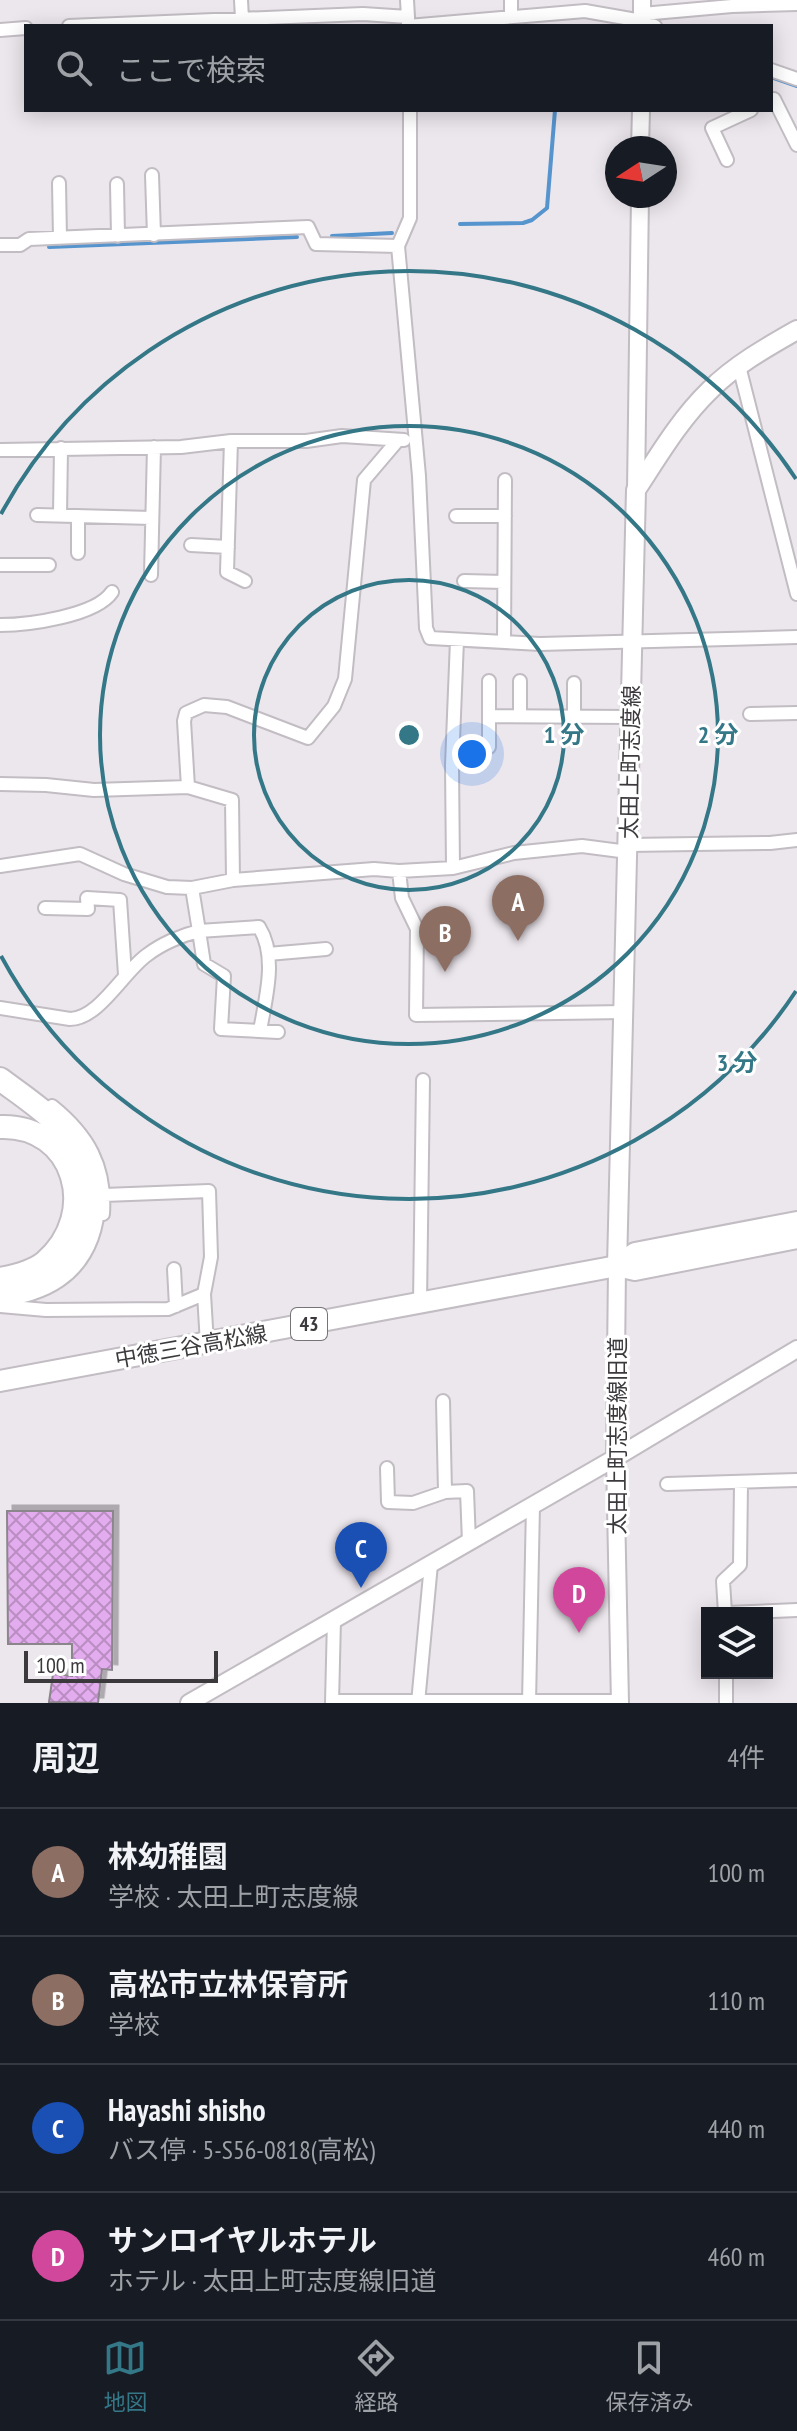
<!DOCTYPE html>
<html lang="ja">
<head>
<meta charset="utf-8">
<style>
  :root { --surface:#171b24; --page:#242831; --text:#f1f3f6; --muted:#9ea1a6; --line:#363941; --accent:#347787 }
  body { margin:0; font-family:"PT Sans Narrow","Noto Sans JP",sans-serif; background:var(--page); color:var(--text) }
  .controls { position:absolute; right:24px; bottom:24px; display:grid; overflow:hidden; border-radius:0px; box-shadow:0 4px 20px #0003 }
  .controls button { width:72px; height:72px; display:grid; place-items:center; padding:0; border:0; border-bottom:2px solid var(--line); background:var(--surface); color:var(--text); font:40px sans-serif }
  .compass { position:absolute; left:605px; top:136px; width:72px; height:72px; border-radius:50%; background:var(--surface); box-shadow:0 4px 20px #0003; rotate:258deg }
  .scale { position:absolute; left:24px; bottom:20px; width:194px; box-sizing:border-box; padding-left:8px; border:4px solid #3b393c; border-top:0; font-size:22px; line-height:28px; white-space:nowrap; color:#3b393c; -webkit-text-stroke:6px #fff; paint-order:stroke }
  .you { position:absolute; left:472px; top:754px; width:28px; height:28px; margin:-20px; border:6px solid #fff; border-radius:50%; background:#1a73e8; box-shadow:0 0 0 12px #1a73e833 }
  .badge { display:grid; place-items:center; width:52px; height:52px; border-radius:50%; background:var(--accent); color:#fff; font-size:26px; font-weight:700 }
  .pin { position:absolute; translate:-50% -66px; filter:drop-shadow(0 2px 4px #0008) }
  .pin::after { content:''; position:absolute; top:42px; width:28px; height:24px; background:inherit; clip-path:polygon(0 0,100% 0,50% 100%) }
  .list { margin:0; padding:0; list-style:none }
  h2 { display:flex; justify-content:space-between; align-items:center; height:104px; margin:0; padding:0 32px; font-size:34px }
  h2 small { font-size:26px; font-weight:400; color:var(--muted) }
  .list li { display:grid; grid-template-columns:52px 1fr auto; gap:24px; align-items:center; box-sizing:border-box; height:128px; padding:0 32px; border-top:2px solid var(--line) }
  .list b { display:block; font-size:30px; white-space:nowrap }
  .list p { margin:0; font-size:26px; white-space:nowrap; color:var(--muted) }
  .list em { font-size:26px; font-style:normal; color:var(--muted) }
  .icon { flex:none; width:44px; height:44px; fill:none; stroke:currentColor; stroke-width:2; stroke-linecap:round; stroke-linejoin:round }
  .map { position:relative; flex:none; width:797px; height:1703px; overflow:hidden }
  .search { position:absolute; background:var(--surface); box-shadow:0 4px 20px #0003; left:24px; right:24px; top:24px; height:88px; display:flex; align-items:center; gap:20px; box-sizing:border-box; padding:0 28px; border-radius:0px; color:var(--muted); font-size:30px }
  .sheet { height:616px; background:var(--surface) }
  nav { display:flex; justify-content:space-around; align-items:center; box-sizing:border-box; height:112px; border-top:2px solid var(--line); background:var(--surface); font-size:22px; color:var(--muted) }
  nav a { display:grid; justify-items:center; gap:4px }
  nav .on { color:var(--accent) }
  .map>svg:first-child { display:block }
  .lines { fill:none; stroke-linecap:round; stroke-linejoin:round }
  .stream { stroke:#5694ce; stroke-width:4 }
  .building { fill:url(#building-cross-hatch); stroke:#8b858c; stroke-width:2; filter:url(#shadow) }
  .minor-casing { stroke:#c2bcc3; stroke-width:16 }
  .tertiary-casing { stroke:#c2bcc3; stroke-width:20 }
  .secondary-casing { stroke:#c2bcc3; stroke-width:22 }
  .primary-casing { stroke:#c2bcc3; stroke-width:24 }
  .motorway-casing { stroke:#c2bcc3; stroke-width:26 }
  .minor { stroke:#fff; stroke-width:12 }
  .tertiary { stroke:#fff; stroke-width:16 }
  .secondary { stroke:#fff; stroke-width:18 }
  .primary { stroke:#fff; stroke-width:20 }
  .motorway { stroke:#fff; stroke-width:22 }
  .ring { fill:none; stroke:#347787; stroke-width:4 }
  .labels { text-anchor:middle; dominant-baseline:central; stroke-width:6; stroke-linejoin:round; paint-order:stroke }
  .shield { fill:#fff; stroke:#767476; stroke-width:2 }
  .shield-label { font-size:20px; font-weight:bold; fill:#3b393c }
  .street-label { font-size:22px; fill:#3b393c; stroke:#fff }
  .centre { fill:#347787; stroke:#fff; stroke-width:4 }
  .ring-label { font-size:24px; text-anchor:middle; font-weight:bold; fill:#347787; stroke:#fff; stroke-width:6; stroke-linejoin:round; paint-order:stroke }
</style>
</head>
<body>
<div class="map">
<svg width="797" height="1703" viewBox="0 0 797 1703">
  <defs>
    <pattern id="building-cross-hatch" width="8" height="8" patternUnits="userSpaceOnUse" patternTransform="scale(2)"><rect width="8" height="8" fill="#e3acee"/><path d="M0 0l8 8M0 8l8-8" fill="none" stroke="#b98dc2"/></pattern>
    <filter id="shadow"><feDropShadow dx="5.5" dy="-5.5" stdDeviation="0" flood-color="#0004"/></filter>
  </defs>
  <rect width="100%" height="100%" fill="#ece6ed"/>
  <g class="lines">
    <!-- stream -->
    <path class="stream" d="M 771,77 L 797,86
      M 460,224 L 523,223 L 532,220 L 547,208 L 555,110
      M 332,236 L 392,233
      M 49,247 L 297,237"/>
  </g>
  <!-- building -->
  <path class="building" d="M 7,1511 L 113,1511 L 112,1670 L 102,1669 L 98,1703 L 49,1702 L 53,1674 L 72,1676 L 72,1644 L 8,1644 Z"/>
  <g class="lines">
    <!-- minor casing -->
    <g class="minor-casing">
      <path id="minor" d="M 241,0 L 242,19
        M 407,0 L 408,17
        M 511,0 L 511,16
        M 642,14 L 732,6 L 797,4
        M 69,26 L 363,14 L 408,17 L 408,25
        M 408,26 L 585,11 L 642,21 L 655,26
        M 0,30 L 26,28
        M 771,70 L 797,79
        M 774,99 L 797,145
        M 410,110 L 410,218 L 398,246 L 419,476 L 426,628 L 430,638 L 540,644 L 797,637
        M 727,160 L 712,128 L 751,110
        M 152,175 L 154,235
        M 59,183 L 60,238
        M 117,184 L 118,236
        M 0,245 L 20,245 L 29,239 L 308,227 L 316,244 L 398,246
        M 739,366 L 797,594
        M 231,441 L 227,572 L 245,581
        M 0,450 L 181,447 L 231,441 L 306,441 L 342,436 L 404,440
        M 37,515 L 152,518
        M 60,515 L 61,448
        M 456,516 L 505,516
        M 191,545 L 228,547
        M 78,553 L 78,516
        M 0,565 L 49,565
        M 151,575 L 154,447
        M 464,581 L 504,582
        M 0,625 C 28,625 96,616 112,592
        M 504,642 L 505,480
        M 489,681 L 489,716 L 631,717
        M 520,681 L 520,716
        M 750,714 L 797,713
        M 574,717 L 574,683
        M 489,747 L 489,716
        M 0,784 L 46,785 L 94,790 L 188,787
        M 628,845 L 770,843 L 797,840
        M 0,866 L 80,854 L 124,874 L 167,887 L 192,888
        M 453,868 L 452,765 L 457,640
        M 399,871 L 402,898 L 417,929 L 416,1015 L 625,1012
        M 233,880 L 232,800 L 188,787 L 184,721 L 186,713 L 204,705 L 227,707 L 308,738 L 334,706 L 345,679 L 364,480 L 398,440
        M 45,908 L 88,909 L 87,898 L 120,900 L 125,975
        M 268,954 L 326,949
        M 0,1008 L 70,1019 C 99,1019 124,971 147,955 C 161,944 182,935 199,931 L 192,888 L 233,880 L 374,869 L 399,871 L 453,868 L 514,853 L 582,846 L 628,852
        M 260,1031 C 265,1000 278,957 259,927 L 199,931 L 204,964 L 224,976 L 221,1029 L 278,1032
        M 52,1106 C 88,1135 106,1166 103,1214
        M 104,1195 L 209,1191 L 211,1257 L 204,1294 L 207,1344
        M 174,1269 L 176,1306
        M 420,1303 L 423,1080
        M 0,1306 L 46,1310 L 168,1309 L 204,1294
        M 443,1401 L 445,1492
        M 387,1468 L 388,1502 L 413,1503 L 445,1492 L 467,1491 L 469,1542
        M 667,1484 L 797,1480
        M 725,1613 L 723,1581 L 740,1565 L 741,1484
        M 728,1613 L 797,1610
        M 726,1673 L 726,1703
        M 332,1701 L 620,1701
        M 332,1703 L 334,1619
        M 418,1703 L 431,1564
        M 529,1703 L 533,1505"/>
    </g>
    <!-- tertiary casing -->
    <g class="tertiary-casing">
      <path id="tertiary" d="M 642,26 L 642,0
        M 640,148 L 641,110
        M 636,490 L 640,196
        M 617,1266 L 615,1458 L 620,1703
        M 189,1703 L 615,1458 L 797,1349"/>
    </g>
    <!-- secondary casing -->
    <g class="secondary-casing">
      <path id="secondary" d="M 617,1266 L 636,490 C 659,455 680,419 710,390 C 735,365 767,347 797,330"/>
    </g>
    <!-- primary casing -->
    <g class="primary-casing">
      <path id="primary" d="M 617,1266 L 635,1253 L 797,1222
        M 0,1381 L 617,1266 L 635,1270 L 797,1238"/>
    </g>
    <!-- motorway casing -->
    <g class="motorway-casing">
      <path id="motorway" d="M 0,1079 C 28,1100 63,1122 81,1154 C 103,1193 95,1250 57,1276 C 40,1288 21,1292 0,1296
        M 0,1127 C 75,1124 101,1214 45,1262 C 33,1272 16,1276 0,1279"/>
    </g>
    <!-- minor -->
    <use href="#minor" class="minor"/>
    <!-- tertiary -->
    <use href="#tertiary" class="tertiary"/>
    <!-- secondary -->
    <use href="#secondary" class="secondary"/>
    <!-- primary -->
    <use href="#primary" class="primary"/>
    <!-- motorway -->
    <use href="#motorway" class="motorway"/>
  </g>
  <!-- distance rings -->
  <g class="ring">
    <circle cx="409" cy="735" r="155"/>
    <circle cx="409" cy="735" r="309"/>
    <path d="M796 991A464 464 0 0 1 1 956M1 514A464 464 0 0 1 796 479"/>
  </g>
  <g class="labels">
    <!-- shield labels -->
    <rect class="shield" x="291" y="1308" width="36" height="32" rx="6"/>
    <g class="shield-label">
      <text x="309" y="1324">43</text>
    </g>
    <!-- street labels -->
    <g class="street-label">
      <text transform="translate(630 762) rotate(-89)">太田上町志度線</text>
      <text transform="translate(191 1346) rotate(-10)">中徳三谷高松線</text>
      <text transform="translate(617 1436) rotate(-90)">太田上町志度線旧道</text>
    </g>
  </g>
  <circle cx="409" cy="735" r="12" class="centre"/>
  <g class="ring-label">
    <text x="564" y="743">1 分</text>
    <text x="718" y="743">2 分</text>
    <text x="737" y="1071">3 分</text>
  </g>
</svg>
<div class="controls">
<button><svg class="icon" aria-label="layers" viewBox="0 0 24 24"><path d="M12 4l9 5-9 5-9-5zM3 14l9 5 9-5"/></svg></button>
</div>
<svg class="compass" viewBox="-18 -18 36 36"><path d="M0-13l5 13h-10z" fill="#e53935"/><path d="M0 13l5-13h-10z" fill="#9ea1a6"/></svg>
<div class="scale">100 m</div>
<div class="you"></div>
<div class="pin badge" style="left:518px;top:941px;background:#8d6e63">A</div>
<div class="pin badge" style="left:445px;top:972px;background:#8d6e63">B</div>
<div class="pin badge" style="left:361px;top:1588px;background:#1a4fb4">C</div>
<div class="pin badge" style="left:579px;top:1633px;background:#d1479c">D</div>
<div class="search"><svg class="icon" aria-label="search" viewBox="0 0 24 24"><circle cx="10" cy="10" r="6"/><path d="M15 15l6 6"/></svg>ここで検索</div>
</div>
<section class="sheet">
<h2>周辺<small>4件</small></h2>
<ul class="list">
<li><span class="badge" style="background:#8d6e63">A</span><div><b>林幼稚園</b><p>学校 · 太田上町志度線</p></div><em>100 m</em></li>
<li><span class="badge" style="background:#8d6e63">B</span><div><b>高松市立林保育所</b><p>学校</p></div><em>110 m</em></li>
<li><span class="badge" style="background:#1a4fb4">C</span><div><b>Hayashi shisho</b><p>バス停 · 5-S56-0818(高松)</p></div><em>440 m</em></li>
<li><span class="badge" style="background:#d1479c">D</span><div><b>サンロイヤルホテル</b><p>ホテル · 太田上町志度線旧道</p></div><em>460 m</em></li>
</ul>
</section>
<nav>
<a class="on"><svg class="icon" aria-label="map" viewBox="0 0 24 24"><path d="M3 6l6-2 6 2 6-2v14l-6 2-6-2-6 2zM9 4v14M15 6v14"/></svg>地図</a>
<a><svg class="icon" aria-label="directions" viewBox="0 0 24 24"><path d="M12 3l9 9-9 9-9-9zM9 14v-3h6M13 9l2 2-2 2"/></svg>経路</a>
<a><svg class="icon" aria-label="saved" viewBox="0 0 24 24"><path d="M7 4h10v16l-5-4-5 4z"/></svg>保存済み</a>
</nav>
</body>
</html>
